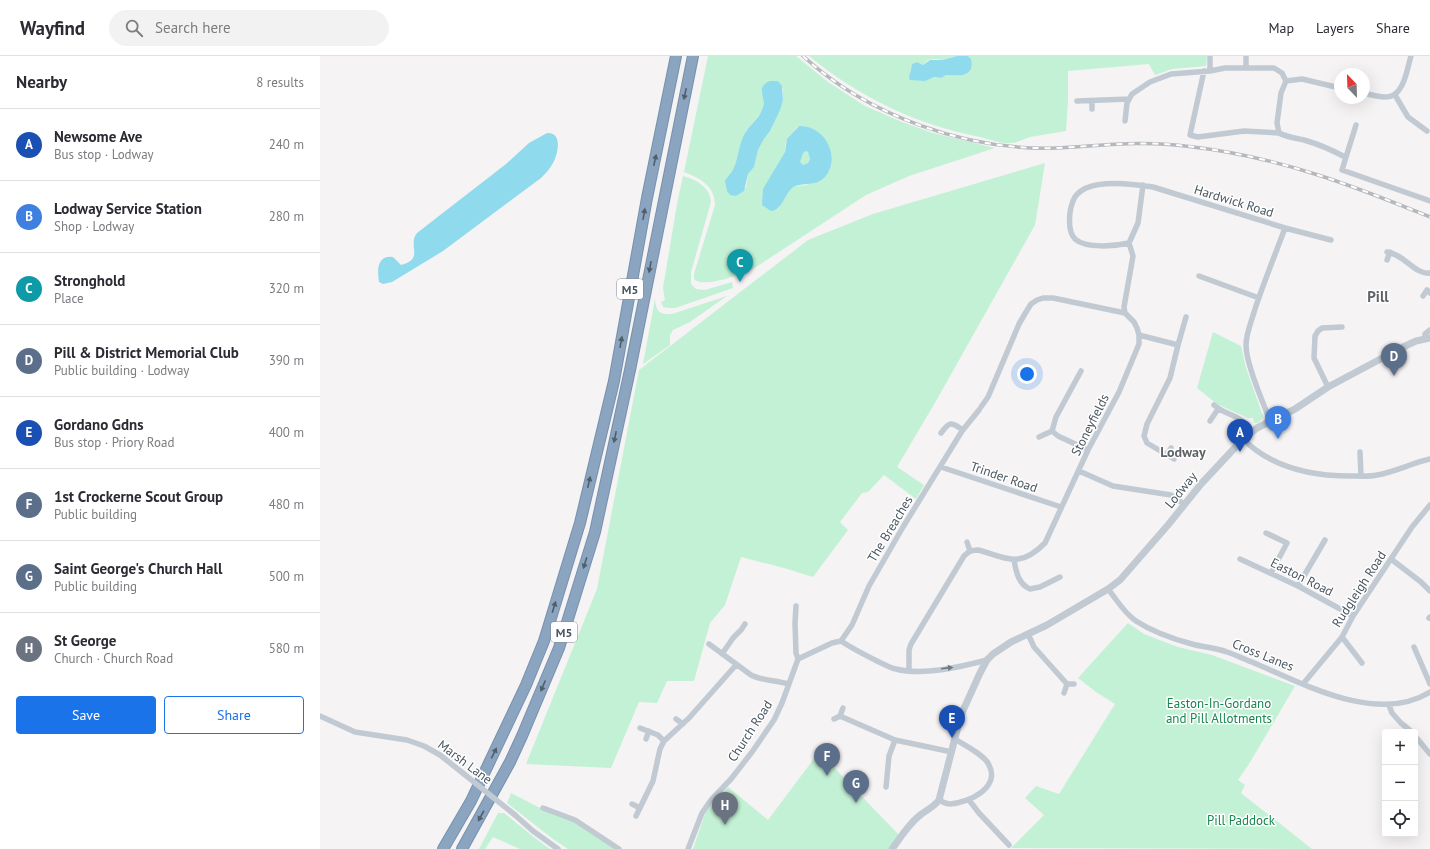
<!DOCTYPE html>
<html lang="en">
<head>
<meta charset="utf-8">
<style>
  :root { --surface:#fff; --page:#f2f2f3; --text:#2b2b33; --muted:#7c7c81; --line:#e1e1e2; --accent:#1a73e8 }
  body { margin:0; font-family:"PT Sans",sans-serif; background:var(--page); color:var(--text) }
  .controls { position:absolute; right:12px; bottom:12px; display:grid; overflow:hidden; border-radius:4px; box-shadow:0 4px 16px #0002 }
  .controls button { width:36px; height:36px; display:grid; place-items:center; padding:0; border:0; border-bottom:1px solid var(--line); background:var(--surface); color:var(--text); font:20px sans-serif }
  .compass { position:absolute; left:1014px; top:12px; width:36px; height:36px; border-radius:50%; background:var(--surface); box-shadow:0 4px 16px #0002; rotate:337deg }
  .you { position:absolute; left:707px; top:318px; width:14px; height:14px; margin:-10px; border:3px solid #fff; border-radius:50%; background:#1a73e8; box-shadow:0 0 0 6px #1a73e833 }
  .badge { display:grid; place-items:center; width:26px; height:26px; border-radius:50%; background:var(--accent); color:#fff; font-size:13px; font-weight:700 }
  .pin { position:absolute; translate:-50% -33px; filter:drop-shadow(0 1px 2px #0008) }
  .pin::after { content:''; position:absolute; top:21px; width:14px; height:12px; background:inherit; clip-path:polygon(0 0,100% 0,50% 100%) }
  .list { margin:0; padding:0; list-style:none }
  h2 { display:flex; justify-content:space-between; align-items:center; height:52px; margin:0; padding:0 16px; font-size:17px }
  h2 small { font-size:13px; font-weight:400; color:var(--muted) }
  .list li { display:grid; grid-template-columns:26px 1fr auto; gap:12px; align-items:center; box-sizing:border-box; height:72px; padding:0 16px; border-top:1px solid var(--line) }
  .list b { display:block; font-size:15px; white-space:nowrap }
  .list p { margin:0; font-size:13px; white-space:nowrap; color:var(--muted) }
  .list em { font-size:13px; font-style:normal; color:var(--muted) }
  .actions { display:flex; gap:8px; padding:12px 16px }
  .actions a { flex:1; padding:9px 0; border:1px solid var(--accent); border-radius:4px; text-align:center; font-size:14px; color:var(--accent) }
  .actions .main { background:var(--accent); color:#fff }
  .icon { flex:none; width:22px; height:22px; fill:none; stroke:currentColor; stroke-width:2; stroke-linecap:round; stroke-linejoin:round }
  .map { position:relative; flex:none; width:1110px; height:793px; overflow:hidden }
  header { display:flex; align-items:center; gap:24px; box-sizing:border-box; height:56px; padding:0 20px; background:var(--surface); border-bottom:1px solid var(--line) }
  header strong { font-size:19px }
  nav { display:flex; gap:22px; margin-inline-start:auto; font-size:14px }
  .search { width:280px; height:36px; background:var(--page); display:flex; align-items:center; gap:10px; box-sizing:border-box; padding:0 14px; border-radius:22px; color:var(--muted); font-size:15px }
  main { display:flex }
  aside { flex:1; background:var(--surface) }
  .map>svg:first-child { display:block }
  .green { fill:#c3f1d5; fill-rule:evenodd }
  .water { fill:#90daee; fill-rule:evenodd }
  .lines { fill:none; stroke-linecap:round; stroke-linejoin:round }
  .motorway-casing { stroke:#7690ad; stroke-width:12 }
  .minor { stroke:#c1cad2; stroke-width:5.5 }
  .tertiary { stroke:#c1cad2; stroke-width:7 }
  .motorway { stroke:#8ba5c1; stroke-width:10 }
  .rail-casing { stroke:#b5b8bd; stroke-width:3.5 }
  .rail { stroke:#fff; stroke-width:2; stroke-dasharray:6; stroke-linecap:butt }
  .minor-bridge { stroke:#c1cad2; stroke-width:5.5 }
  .oneway { fill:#505e6b }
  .oneway2 { fill:#6e7983 }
  .labels { text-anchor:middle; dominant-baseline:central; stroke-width:3; stroke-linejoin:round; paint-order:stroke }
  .shield { fill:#fff; stroke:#808990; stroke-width:1 }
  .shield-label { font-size:12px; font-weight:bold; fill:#4a5661 }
  .street-label { font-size:13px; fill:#4a5661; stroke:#fff }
  .park-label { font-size:13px; fill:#17864f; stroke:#fff }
  .neighbourhood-label { font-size:14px; font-weight:bold; fill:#5f6368; stroke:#fff }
  .quarter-label { font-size:15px; font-weight:bold; fill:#5f6368; stroke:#fff }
</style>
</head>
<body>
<header>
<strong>Wayfind</strong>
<div class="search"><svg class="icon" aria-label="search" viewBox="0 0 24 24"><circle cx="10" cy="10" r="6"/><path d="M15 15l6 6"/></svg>Search here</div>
<nav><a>Map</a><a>Layers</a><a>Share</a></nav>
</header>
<main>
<aside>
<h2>Nearby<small>8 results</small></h2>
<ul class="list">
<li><span class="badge" style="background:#1a4fb4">A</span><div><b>Newsome Ave</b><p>Bus stop · Lodway</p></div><em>240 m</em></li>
<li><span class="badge" style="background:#3f7fe0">B</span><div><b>Lodway Service Station</b><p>Shop · Lodway</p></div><em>280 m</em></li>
<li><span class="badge" style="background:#0f9aa8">C</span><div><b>Stronghold</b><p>Place</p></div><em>320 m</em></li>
<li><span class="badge" style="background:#5c6f8a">D</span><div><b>Pill &amp; District Memorial Club</b><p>Public building · Lodway</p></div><em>390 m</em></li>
<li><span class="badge" style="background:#1a4fb4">E</span><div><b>Gordano Gdns</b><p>Bus stop · Priory Road</p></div><em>400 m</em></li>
<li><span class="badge" style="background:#5c6f8a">F</span><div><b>1st Crockerne Scout Group</b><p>Public building</p></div><em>480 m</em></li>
<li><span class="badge" style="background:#5c6f8a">G</span><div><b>Saint George's Church Hall</b><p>Public building</p></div><em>500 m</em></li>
<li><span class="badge" style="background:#6b7280">H</span><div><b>St George</b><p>Church · Church Road</p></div><em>580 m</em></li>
</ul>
<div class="actions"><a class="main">Save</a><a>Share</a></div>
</aside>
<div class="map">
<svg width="1110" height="793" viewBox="0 0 1110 793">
  <rect width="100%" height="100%" fill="#f5f3f3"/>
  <!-- green -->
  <path class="green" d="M 388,0 L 476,0 L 508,26 L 545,50 L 582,66 L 613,77 L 675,92 L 589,120 L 546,139 L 433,213 C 423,218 381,233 374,223 L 374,218 L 395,149 C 395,130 380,122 364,116 ZM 463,32 L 463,44 L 450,75 L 444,83 L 438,94 L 434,111 L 428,118 L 426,132 L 406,124 L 415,110 L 426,75 L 443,54 L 443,41 ZM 481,70 C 494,71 504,80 510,92 L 488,129 L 476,130 L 471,132 L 457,154 L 466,86 L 477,71 Z
    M 489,0 L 887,0 L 886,10 L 852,13 L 835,19 L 829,8 L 748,15 L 748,44 L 746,75 C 734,77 722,79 710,81 C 704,83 696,87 690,87 C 682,88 668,83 660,81 C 597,69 539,41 489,0 ZM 637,0 L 648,0 L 639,20 L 626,19 L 620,22 C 604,18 608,33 590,15 L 592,8 L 597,6 L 603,9 L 608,4 L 615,3 L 623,4 Z
    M 486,95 L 488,96 L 490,103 L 488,107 L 483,109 L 479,106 L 483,96 Z
    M 725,107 L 715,169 L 616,345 L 577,411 L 604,429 L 596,443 L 564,419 L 548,436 L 542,437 L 520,466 L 528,474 L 493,521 L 464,512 L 421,501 L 405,549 L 390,567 L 374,625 L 347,625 L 337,647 L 319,646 L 291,712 L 206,708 L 277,533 L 319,314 L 488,184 L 553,158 Z
    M 363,120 C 377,124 390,131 391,146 L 371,216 L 371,228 L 376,233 L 385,234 L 412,226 L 413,232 L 355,252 L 349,252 L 343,251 L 341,246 L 345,244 L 343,232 L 357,148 Z
    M 407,240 L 370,266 L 353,274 L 350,279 L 350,289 L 323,308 L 335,243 C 336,255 339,259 352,258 Z
    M 893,276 L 921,290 L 926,312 L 943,360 L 942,363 L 938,367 L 934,367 L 933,362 L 928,362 L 897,348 L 877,332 Z
    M 808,567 L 824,578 L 858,591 L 892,599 L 975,630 L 929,708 L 918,724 L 925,729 L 921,737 L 992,793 L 691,792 L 724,759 L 705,742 L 716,730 L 739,738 L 795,648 L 776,636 L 758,622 Z
    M 499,696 L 579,779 L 568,793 L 373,793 L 386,755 L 408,731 L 448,764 Z
    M 191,737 L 222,753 L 255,765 L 296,793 L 248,793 L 233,783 L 187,747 Z
    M 178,757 L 184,757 L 215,782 L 230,793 L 200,793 L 173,781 L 165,793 L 159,793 Z"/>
  <!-- water -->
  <path class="water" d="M 637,0 L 648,0 L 651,3 C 655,21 639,20 626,19 L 621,22 L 614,21 L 605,25 L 590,24 L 589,22 L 592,8 L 597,6 L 603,9 L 610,4 L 623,4 Z
    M 450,25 L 458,25 L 462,30 L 463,44 L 460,54 L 450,75 L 444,83 L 438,94 L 434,111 L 428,118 L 424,135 L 416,140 L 410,139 L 407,135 L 405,125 C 408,120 413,115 415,109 C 419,98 420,83 427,74 C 432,67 441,60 443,51 C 446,40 435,31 450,25 Z
    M 479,70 C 504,69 522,100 505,121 C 495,132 478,125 471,133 C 465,139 461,155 451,155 L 442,149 L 443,133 L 465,96 L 467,83 ZM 486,95 L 488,96 L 490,103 L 488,107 L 483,109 L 480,106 L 483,97 Z
    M 227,77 C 243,76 238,98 233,107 C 230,113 225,118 221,122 L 123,195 L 72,226 L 63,228 L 59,226 C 57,214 57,199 73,201 L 81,209 C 105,203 87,189 97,177 L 186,108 L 209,87 Z"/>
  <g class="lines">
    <!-- motorway casing -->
    <g class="motorway-casing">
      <path id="motorway" d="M 123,793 L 151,745 L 206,629 L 224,585 L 260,467 L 294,325 L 327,142 L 356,0
        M 142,793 L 190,706 L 202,680 L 239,592 L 275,476 L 310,314 L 373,0"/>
    </g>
    <!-- minor -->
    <path class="minor" d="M 890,0 L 890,15
      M 926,0 L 926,12
      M 884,15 L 870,79 L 878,81 L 924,75 L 959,77
      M 966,25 L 982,23 L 1020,32
      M 1044,37 C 1051,39 1059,41 1066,41 C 1084,41 1087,13 1091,0
      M 1075,39 L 1088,61 L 1107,75
      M 757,45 L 809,43
      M 772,45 L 772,53
      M 805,65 L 807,47 L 812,38 L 830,26 L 851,18 L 890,15 L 905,12 L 954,12 L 962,17 L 966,25 L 961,37 L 957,67 L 959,77
      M 1036,69 L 1022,114 L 1110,145
      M 959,77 C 966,81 976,82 984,84 C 998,88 1012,94 1025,101
      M 823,129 L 818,167 L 809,187 C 796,190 766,193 755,183 C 747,175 749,155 753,145 C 755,139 760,135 766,132 C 784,124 814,128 833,131 L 965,172 L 1011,184
      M 1067,196 C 1084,198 1095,219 1110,217
      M 1067,204 L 1070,196
      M 879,220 L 939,242
      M 1103,240 L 1107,234 L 1110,237
      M 819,279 L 858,289 L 866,261
      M 1105,283 L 1105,278 L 1110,274
      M 761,315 L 736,361 L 732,375 L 738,380 L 768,394
      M 1008,331 L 994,302 L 995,280 L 998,275 L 1002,272 L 1022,271
      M 894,349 C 907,361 919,356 932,376
      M 661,351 L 668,341 L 699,268 L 706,256 L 711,248 L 717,244 L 723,242 L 733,242 L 805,257
      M 890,365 L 898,353
      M 950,365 C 943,346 926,308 926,289 C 926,277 932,264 935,253 C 944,226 955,199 965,172
      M 621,377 C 630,365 631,366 643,374
      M 719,381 L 732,375
      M 923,383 C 951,411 992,420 1030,420 C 1039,420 1049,421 1057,419 C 1075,416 1092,407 1110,403
      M 1040,396 L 1041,420
      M 847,399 L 851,392
      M 854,403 L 827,387 L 824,380 L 827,368 L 850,322 L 858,289
      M 621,411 L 741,451
      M 759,415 L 793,430 L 851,439 L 864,448
      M 946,477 L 967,487 L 951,517
      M 647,486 L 650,495
      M 920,503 L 978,530 L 1033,560
      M 1071,503 L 1101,526 L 1110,535
      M 694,504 C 696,515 698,528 710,533 L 720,531 L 740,521
      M 978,530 L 1005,484
      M 788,533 C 797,544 804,557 816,565 C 833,576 853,583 872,588 C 883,591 896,592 907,596 C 916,599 924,603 932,606 C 984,628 1057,669 1110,636
      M 476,550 L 475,567 L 476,597 L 478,603
      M 1109,562 L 1110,561
      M 708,578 L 714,591 L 747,628 L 744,637
      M 1022,581 L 1042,607
      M 521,585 L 532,569 L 549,530 L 583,471 L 642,375 L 659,354
      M 521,585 C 533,593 545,599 559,606 C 564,608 570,612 576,613 C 603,620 640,611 667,604
      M 389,588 L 431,619 C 442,625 456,624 468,628
      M 1094,591 L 1110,628
      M 402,598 L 413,582 L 421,574 L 425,568
      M 589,615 L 589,594 L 591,588 L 644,500 C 648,496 651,494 658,494 C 688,502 699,513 725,487 L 768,394 L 799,336 L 819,288 L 819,279 L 817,272 L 814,266 L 805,257 L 804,251 L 813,200 L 809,187
      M 747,628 L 754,628
      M 983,628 L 1022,581 L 1033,560 L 1092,471 L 1110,449
      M 1069,649 L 1072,657 L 1081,667 L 1092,676
      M 523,652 L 520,660 L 575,684 L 632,696
      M 0,660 L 35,676 L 87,684 L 104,690 L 120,699 L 144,718
      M 356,663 L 363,668
      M 514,663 L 520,660
      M 320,672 L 338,679 L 344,685
      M 1095,680 L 1110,698
      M 326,683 L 329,675
      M 566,731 L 569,700 L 575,684
      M 619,744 C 623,746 626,748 630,748 C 648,747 681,732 669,709 C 665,699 644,689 635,683
      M 649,744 L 659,757 L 689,789
      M 312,748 L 320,752
      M 223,752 L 255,764 L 299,793
      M 195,759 L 213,775 L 238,793
      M 316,760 L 333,725 L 340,693 L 344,685 L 369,662 L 416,609
      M 368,793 L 382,757 L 391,744 L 411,723 L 432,696 L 454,664 L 462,647 L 478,603 L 512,587 L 521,585"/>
    <!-- tertiary -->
    <path class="tertiary" d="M 572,793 C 580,782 588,769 599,760 C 606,754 613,752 619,744 L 641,659 L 660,617 L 667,604 L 673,598 L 691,586 L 727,569 L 788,533 L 800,524 L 848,469 L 881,428 L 923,383 L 937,372 L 975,353 L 1008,331 L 1083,291 L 1096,285 L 1110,282"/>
    <!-- motorway -->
    <use href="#motorway" class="motorway"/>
    <!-- rail casing -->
    <g class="rail-casing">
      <path id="rail" d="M 483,0 C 548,60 648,95 736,92 C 779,90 822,84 865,90 C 910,95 955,105 998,119 C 1036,131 1073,146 1110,161"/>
    </g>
    <!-- rail -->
    <use href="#rail" class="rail"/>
    <!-- minor-bridge -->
    <path class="minor-bridge" d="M 144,718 L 195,759"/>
  </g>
  <!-- one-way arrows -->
  <defs><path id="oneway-solid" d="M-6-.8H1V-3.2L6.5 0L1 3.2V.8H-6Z"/></defs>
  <g class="oneway">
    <use href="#oneway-solid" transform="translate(365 38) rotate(102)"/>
    <use href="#oneway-solid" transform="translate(335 104) rotate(-78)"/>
    <use href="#oneway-solid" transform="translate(324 158) rotate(-80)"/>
    <use href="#oneway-solid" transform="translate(330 211) rotate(101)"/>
    <use href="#oneway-solid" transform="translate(301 286) rotate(-80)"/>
    <use href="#oneway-solid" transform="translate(295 381) rotate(102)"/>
    <use href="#oneway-solid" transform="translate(269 426) rotate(-77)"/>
    <use href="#oneway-solid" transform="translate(265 507) rotate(107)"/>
    <use href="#oneway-solid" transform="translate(234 551) rotate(-73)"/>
    <use href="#oneway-solid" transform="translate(223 630) rotate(113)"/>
    <use href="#oneway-solid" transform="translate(174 697) rotate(-64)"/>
    <use href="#oneway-solid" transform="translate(161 760) rotate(119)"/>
  </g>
  <use class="oneway2" href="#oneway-solid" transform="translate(627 612) rotate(-7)"/>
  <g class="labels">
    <!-- shield labels -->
    <g class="shield">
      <rect x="297" y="223" width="26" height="20" rx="3"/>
      <rect x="231" y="566" width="26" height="20" rx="3"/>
    </g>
    <g class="shield-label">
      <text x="310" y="233">M5</text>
      <text x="244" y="576">M5</text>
    </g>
    <!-- street labels -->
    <g class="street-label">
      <text transform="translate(914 145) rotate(17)">Hardwick Road</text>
      <text transform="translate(770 369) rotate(-63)">Stoneyfields</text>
      <text transform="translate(684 421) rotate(19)">Trinder Road</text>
      <text transform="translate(861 434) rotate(-51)">Lodway</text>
      <text transform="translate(570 473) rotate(-59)">The Breaches</text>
      <text transform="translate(982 521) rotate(27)">Easton Road</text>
      <text transform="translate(1039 533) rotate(-57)">Rudgleigh Road</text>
      <text transform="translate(943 599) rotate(22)">Cross Lanes</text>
      <text transform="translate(430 675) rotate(-57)">Church Road</text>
      <text transform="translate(145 706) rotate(37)">Marsh Lane</text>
    </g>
    <!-- park labels -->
    <g class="park-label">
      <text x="899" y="647">Easton-In-Gordano<tspan x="899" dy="15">and Pill Allotments</tspan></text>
      <text x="921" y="764">Pill Paddock</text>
    </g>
    <!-- neighbourhood labels -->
    <g class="neighbourhood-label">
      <text x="863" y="396">Lodway</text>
    </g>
    <!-- quarter labels -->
    <g class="quarter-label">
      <text x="1058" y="240">Pill</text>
    </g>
  </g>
</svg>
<div class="controls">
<button>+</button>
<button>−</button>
<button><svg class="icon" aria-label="locate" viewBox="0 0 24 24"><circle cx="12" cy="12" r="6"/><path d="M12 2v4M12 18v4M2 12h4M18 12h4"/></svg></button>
</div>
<svg class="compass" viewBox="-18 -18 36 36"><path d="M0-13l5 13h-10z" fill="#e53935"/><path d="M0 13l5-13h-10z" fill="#7c7c81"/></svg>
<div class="you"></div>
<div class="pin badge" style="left:920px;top:396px;background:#1a4fb4">A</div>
<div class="pin badge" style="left:958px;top:383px;background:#3f7fe0">B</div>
<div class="pin badge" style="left:420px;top:226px;background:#0f9aa8">C</div>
<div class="pin badge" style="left:1074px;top:320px;background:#5c6f8a">D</div>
<div class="pin badge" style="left:632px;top:682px;background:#1a4fb4">E</div>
<div class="pin badge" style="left:507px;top:720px;background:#5c6f8a">F</div>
<div class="pin badge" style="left:536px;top:747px;background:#5c6f8a">G</div>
<div class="pin badge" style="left:405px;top:769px;background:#6b7280">H</div>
</div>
</main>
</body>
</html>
